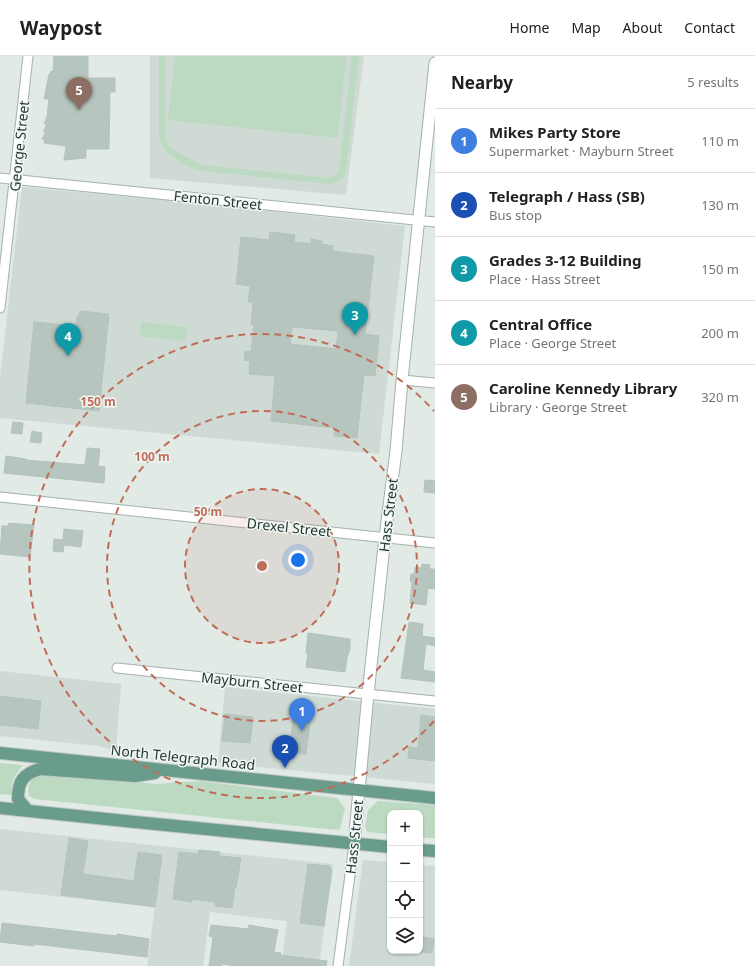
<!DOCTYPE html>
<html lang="en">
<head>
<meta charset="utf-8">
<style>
  :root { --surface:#fff; --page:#f2f2f2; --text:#202124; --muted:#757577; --line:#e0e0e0; --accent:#7a4940 }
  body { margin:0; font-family:"Noto Sans",sans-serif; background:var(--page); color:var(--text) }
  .controls { position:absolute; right:12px; bottom:12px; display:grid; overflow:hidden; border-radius:8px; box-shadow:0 1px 3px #0004 }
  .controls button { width:36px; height:36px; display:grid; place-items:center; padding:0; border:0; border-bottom:1px solid var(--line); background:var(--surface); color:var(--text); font:20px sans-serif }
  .you { position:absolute; left:298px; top:504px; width:14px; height:14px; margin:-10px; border:3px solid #fff; border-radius:50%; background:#1a73e8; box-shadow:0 0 0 6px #1a73e833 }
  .badge { display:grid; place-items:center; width:26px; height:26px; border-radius:50%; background:var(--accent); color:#fff; font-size:13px; font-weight:700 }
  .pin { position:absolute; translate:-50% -33px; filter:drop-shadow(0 1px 2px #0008) }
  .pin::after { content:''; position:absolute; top:21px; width:14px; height:12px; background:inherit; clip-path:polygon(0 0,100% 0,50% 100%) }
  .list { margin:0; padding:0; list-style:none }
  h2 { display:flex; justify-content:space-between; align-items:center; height:52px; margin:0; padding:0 16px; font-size:17px }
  h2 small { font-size:13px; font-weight:400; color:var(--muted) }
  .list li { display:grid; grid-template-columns:26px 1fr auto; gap:12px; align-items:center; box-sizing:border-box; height:64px; padding:0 16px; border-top:1px solid var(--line) }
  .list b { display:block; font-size:15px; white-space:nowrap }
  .list p { margin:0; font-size:13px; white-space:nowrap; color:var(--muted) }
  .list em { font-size:13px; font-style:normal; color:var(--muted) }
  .icon { flex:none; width:22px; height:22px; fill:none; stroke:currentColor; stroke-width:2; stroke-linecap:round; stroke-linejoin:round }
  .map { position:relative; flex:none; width:435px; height:910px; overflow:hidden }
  header { display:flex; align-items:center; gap:24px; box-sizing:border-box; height:56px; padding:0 20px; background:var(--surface); border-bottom:1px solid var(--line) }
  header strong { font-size:19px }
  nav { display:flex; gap:22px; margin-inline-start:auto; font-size:14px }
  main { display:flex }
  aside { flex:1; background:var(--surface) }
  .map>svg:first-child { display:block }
  .built { fill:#cfdad4 }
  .green { fill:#bbdac1 }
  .building { fill:#b6c5be; stroke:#b4c3bc; fill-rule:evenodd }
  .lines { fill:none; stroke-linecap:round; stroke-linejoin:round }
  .minor-casing { stroke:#a4b1ac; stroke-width:11 }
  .tertiary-casing { stroke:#a4b1ac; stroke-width:13 }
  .primary-casing { stroke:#c1c8c6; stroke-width:14 }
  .minor { stroke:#fff; stroke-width:9 }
  .tertiary { stroke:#fff; stroke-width:11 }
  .primary { stroke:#699c8b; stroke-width:12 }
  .ring { fill:none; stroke:#c06d58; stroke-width:2; stroke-dasharray:7 5 }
  .labels { text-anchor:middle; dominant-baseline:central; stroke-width:3; stroke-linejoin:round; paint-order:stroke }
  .street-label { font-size:14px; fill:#233932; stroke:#f1f7f4 }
  .centre { fill:#c06d58; stroke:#f1f7f4; stroke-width:2 }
  .ring-label { font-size:12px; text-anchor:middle; font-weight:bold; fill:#c06d58; stroke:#f1f7f4; stroke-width:3; stroke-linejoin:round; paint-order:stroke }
</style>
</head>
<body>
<header>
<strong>Waypost</strong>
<nav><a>Home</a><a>Map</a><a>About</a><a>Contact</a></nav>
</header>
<main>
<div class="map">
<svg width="435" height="910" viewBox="0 0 435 910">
  <rect width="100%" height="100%" fill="#e1eae5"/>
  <!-- built -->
  <path class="built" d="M 150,0 L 364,0 L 346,139 L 150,122 Z
    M 22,131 L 166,144 L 405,170 L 379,398 L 0,362 L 0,321 Z
    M 0,615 L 121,628 L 116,695 L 99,690 L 0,680 Z
    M 225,631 L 435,653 L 435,728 L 218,707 Z
    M 0,773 L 333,808 L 319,910 L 281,910 L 287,865 L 210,856 L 203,910 L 147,910 L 155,851 L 0,834 Z
    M 363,804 L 390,806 L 390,895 L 420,895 L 420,809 L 435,810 L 435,910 L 349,910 Z"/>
  <!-- green -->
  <path class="green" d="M 159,0 L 165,0 L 165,79 L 168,88 L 174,94 L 202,109 L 330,122 L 335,120 L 339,115 L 352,0 L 359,0 L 346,114 C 344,123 338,128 328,128 L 202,115 C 185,111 163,99 159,80 Z
    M 175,0 L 346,0 L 338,82 L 168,64 Z
    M 141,266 L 187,271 L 185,285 L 140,280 Z
    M 0,707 L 23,709 C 16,718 10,725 12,737 L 11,739 L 0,738 Z
    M 51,716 L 155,728 L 201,725 L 337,742 L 345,752 L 340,773 L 337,774 L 35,743 L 29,740 C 25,724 38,718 51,716 Z
    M 378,745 L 435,749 L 435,782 L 420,782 L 420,757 L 390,757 L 390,778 L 367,776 L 365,770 L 368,754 Z"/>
  <!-- building -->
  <path class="building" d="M 54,0 L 88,0 L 88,22 L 115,22 L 115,36 L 110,36 L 109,93 L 86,93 L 86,102 L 64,104 L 66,90 L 44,87 L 45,84 L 42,83 L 46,76 L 43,76 L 47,68 L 44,68 L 47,61 L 49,43 L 44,43 L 49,18 L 50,18 L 51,15 L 53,16 Z
    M 270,176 L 295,179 L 294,186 L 311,188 L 311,183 L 322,185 L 321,188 L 333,190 L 332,195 L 374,200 L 365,278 L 379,280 L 375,320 L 364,319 L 357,382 L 334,380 L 335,372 L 271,365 L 275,320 L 249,318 L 250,305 L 244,304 L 245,295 L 251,296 L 254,269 L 251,268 L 253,246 L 248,246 L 250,230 L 236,228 L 241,181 L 269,184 ZM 292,271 L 338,275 L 336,293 L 290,288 Z
    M 80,255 L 109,258 L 99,355 L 26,347 L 34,266 L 76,270 L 77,260 L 79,261 Z
    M 13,366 L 23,367 L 22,378 L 11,377 Z
    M 32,375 L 42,377 L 41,387 L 30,386 Z
    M 87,392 L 100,393 L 98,410 L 105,411 L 104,427 L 4,417 L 6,400 L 26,403 L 26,404 L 85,409 Z
    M 425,424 L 435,425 L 435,437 L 424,436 Z
    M 9,467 L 34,469 L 30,501 L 0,498 L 2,470 L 8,470 Z
    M 64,473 L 83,475 L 81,491 L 64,489 L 63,496 L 53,495 L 54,483 L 63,484 Z
    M 422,508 L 430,509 L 429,513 L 435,513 L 435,533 L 428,532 L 426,549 L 410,547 L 412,526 L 410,525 L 411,518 L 414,518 L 415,511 L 421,512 Z
    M 409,566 L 423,568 L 422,580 L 435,582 L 435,590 L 426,588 L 423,614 L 435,616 L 435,626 L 401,622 Z
    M 308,577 L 350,583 L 350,593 L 347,602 L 345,616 L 306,611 L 308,597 L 306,597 Z
    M 0,640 L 41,645 L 38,673 L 0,669 Z
    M 295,650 L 312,652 L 306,698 L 289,697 Z
    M 225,658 L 253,661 L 250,687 L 222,685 Z
    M 421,659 L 435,661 L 435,705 L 408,702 L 409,691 L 418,692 Z
    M 69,782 L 88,785 L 83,818 L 134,825 L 138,796 L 162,799 L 155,851 L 61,839 Z
    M 199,794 L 220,796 L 219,800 L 241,802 L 236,832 L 235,831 L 232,852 L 215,850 L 215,846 L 192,843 L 192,846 L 173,843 L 179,796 L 198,798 Z
    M 308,808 L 329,810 L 332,814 L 324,870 L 300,867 Z
    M 2,867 L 117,880 L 117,878 L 149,883 L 147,901 L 34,888 L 34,890 L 0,886 Z
    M 211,869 L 248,873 L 249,869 L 278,874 L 274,896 L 281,897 L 280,899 L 327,905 L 326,910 L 236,910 L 222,908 L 222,910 L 209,910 L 213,881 L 209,880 Z
    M 421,881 L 434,883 L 432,897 L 420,896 Z"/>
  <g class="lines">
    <!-- minor casing -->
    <g class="minor-casing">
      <path id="minor" d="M 0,122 L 435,166
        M 0,252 L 28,0
        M 402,324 L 435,327
        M 0,441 L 435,487
        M 117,612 L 435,645
        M 338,910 L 354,788"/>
    </g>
    <!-- tertiary casing -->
    <g class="tertiary-casing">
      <path id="tertiary" d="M 354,788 L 368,638 L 385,481 L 396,395 L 402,324 L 435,7"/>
    </g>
    <!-- primary casing -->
    <g class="primary-casing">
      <path id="primary" d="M 0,697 L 435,742
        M 0,752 L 135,766 L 390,791
        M 28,755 L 18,743 C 18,725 23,718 40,713 L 135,720 L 155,717
        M 420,794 L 435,795"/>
    </g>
    <!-- minor -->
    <use href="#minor" class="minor"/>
    <!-- tertiary -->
    <use href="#tertiary" class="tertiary"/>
    <!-- primary -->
    <use href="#primary" class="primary"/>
  </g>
  <!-- distance rings -->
  <circle cx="262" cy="510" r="77" fill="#c06d58" fill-opacity=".12"/>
  <g class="ring">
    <circle cx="262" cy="510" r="77"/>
    <circle cx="262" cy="510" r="155"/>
    <path d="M434 665A232 232 0 1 1 434 355"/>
  </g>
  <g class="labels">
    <!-- street labels -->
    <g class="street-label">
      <text transform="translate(19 90) rotate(-84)">George Street</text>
      <text transform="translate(218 144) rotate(6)">Fenton Street</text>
      <text transform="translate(388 459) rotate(-83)">Hass Street</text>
      <text transform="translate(289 471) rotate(6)">Drexel Street</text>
      <text transform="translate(252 626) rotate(6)">Mayburn Street</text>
      <text transform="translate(183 701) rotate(6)">North Telegraph Road</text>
      <text transform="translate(354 781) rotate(-84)">Hass Street</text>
    </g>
  </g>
  <circle cx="262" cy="510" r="6" class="centre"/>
  <g class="ring-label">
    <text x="98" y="350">150 m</text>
    <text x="152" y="405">100 m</text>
    <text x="208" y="460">50 m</text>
  </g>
</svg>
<div class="controls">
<button>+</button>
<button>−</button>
<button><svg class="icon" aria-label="locate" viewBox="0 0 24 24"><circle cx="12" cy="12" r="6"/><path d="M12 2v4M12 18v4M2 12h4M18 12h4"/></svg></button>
<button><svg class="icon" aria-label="layers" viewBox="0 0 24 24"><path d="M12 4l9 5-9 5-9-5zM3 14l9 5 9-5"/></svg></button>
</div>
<div class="you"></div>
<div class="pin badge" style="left:302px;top:675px;background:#3f7fe0">1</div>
<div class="pin badge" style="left:285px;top:712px;background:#1a4fb4">2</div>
<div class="pin badge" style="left:355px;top:279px;background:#0f9aa8">3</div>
<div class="pin badge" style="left:68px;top:300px;background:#0f9aa8">4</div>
<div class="pin badge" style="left:79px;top:54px;background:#8d6e63">5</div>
</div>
<aside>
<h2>Nearby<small>5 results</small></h2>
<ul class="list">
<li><span class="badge" style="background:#3f7fe0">1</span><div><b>Mikes Party Store</b><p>Supermarket · Mayburn Street</p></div><em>110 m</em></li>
<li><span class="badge" style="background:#1a4fb4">2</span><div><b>Telegraph / Hass (SB)</b><p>Bus stop</p></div><em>130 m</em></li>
<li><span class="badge" style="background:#0f9aa8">3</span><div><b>Grades 3-12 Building</b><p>Place · Hass Street</p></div><em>150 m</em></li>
<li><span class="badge" style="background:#0f9aa8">4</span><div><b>Central Office</b><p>Place · George Street</p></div><em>200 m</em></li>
<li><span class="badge" style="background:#8d6e63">5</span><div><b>Caroline Kennedy Library</b><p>Library · George Street</p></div><em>320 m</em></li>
</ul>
</aside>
</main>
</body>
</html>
